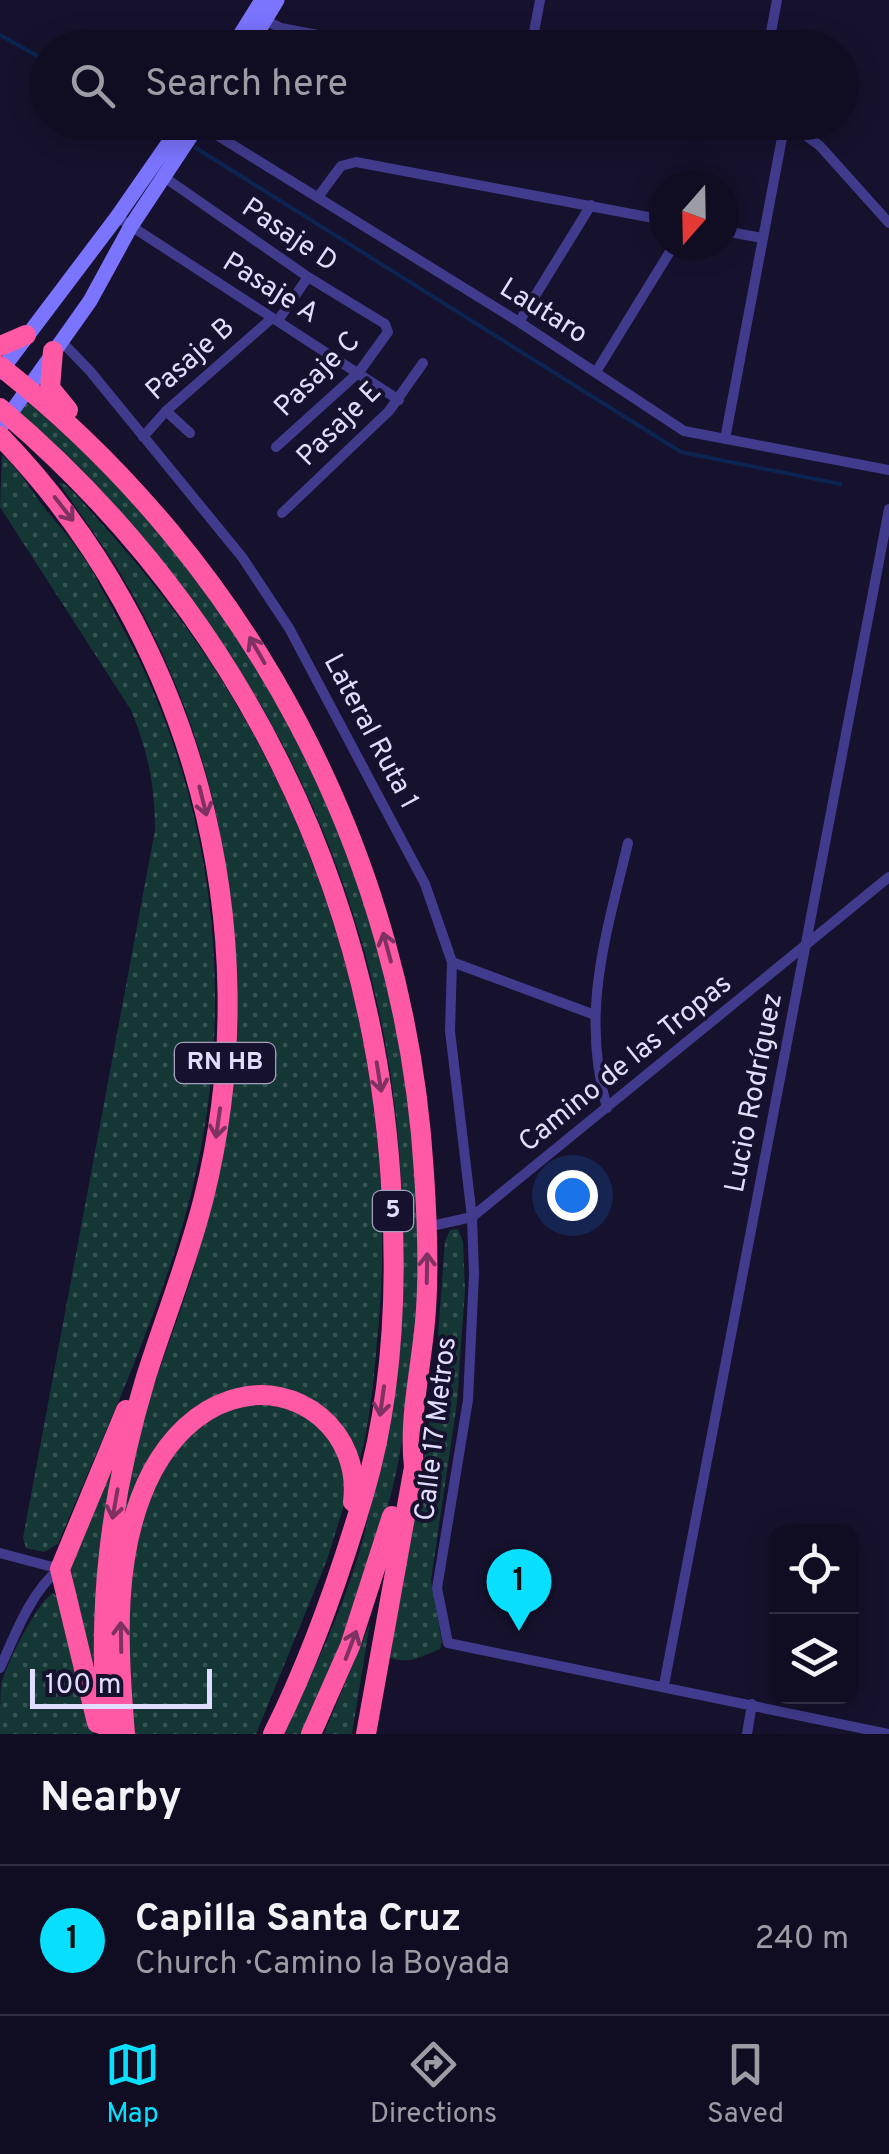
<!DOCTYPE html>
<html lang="en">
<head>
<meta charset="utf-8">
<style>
  :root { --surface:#100d22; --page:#1e1b2f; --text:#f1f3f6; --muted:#9c9ca5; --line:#302d40; --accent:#09e0ff }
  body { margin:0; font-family:Overpass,sans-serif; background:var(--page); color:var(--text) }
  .controls { position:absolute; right:30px; bottom:30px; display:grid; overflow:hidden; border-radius:20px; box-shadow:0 5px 25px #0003 }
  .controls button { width:90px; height:90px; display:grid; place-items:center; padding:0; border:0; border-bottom:2px solid var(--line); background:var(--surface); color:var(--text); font:50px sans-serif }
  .compass { position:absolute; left:649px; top:170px; width:90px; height:90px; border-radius:50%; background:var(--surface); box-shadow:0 5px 25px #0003; rotate:200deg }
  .scale { position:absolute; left:30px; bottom:25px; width:182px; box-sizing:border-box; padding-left:10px; border:5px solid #e1ddff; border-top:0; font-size:28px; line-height:35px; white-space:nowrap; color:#e1ddff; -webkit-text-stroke:8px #16112d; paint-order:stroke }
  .you { position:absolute; left:572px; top:1195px; width:35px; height:35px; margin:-25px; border:8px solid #fff; border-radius:50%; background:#1a73e8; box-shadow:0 0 0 15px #1a73e833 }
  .badge { display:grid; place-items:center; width:65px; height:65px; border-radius:50%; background:var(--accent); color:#111; font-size:32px; font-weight:700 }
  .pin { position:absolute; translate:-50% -82px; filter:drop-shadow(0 2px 5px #0008) }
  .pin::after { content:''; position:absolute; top:52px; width:35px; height:30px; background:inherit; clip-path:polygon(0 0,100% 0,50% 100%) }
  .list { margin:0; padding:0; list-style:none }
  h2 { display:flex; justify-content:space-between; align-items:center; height:130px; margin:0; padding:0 40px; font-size:42px }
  h2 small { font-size:32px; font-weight:400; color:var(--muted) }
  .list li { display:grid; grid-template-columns:65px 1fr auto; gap:30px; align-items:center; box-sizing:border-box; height:150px; padding:0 40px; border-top:2px solid var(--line) }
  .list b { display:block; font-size:38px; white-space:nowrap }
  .list p { margin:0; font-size:32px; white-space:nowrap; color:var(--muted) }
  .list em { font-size:32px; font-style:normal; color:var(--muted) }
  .icon { flex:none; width:55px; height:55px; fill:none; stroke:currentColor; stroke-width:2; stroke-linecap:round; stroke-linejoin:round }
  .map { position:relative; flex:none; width:889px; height:1734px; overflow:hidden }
  .search { position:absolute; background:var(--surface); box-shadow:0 5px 25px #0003; left:30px; right:30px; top:30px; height:110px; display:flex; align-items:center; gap:25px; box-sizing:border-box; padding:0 35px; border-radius:55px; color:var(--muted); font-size:38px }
  .sheet { height:280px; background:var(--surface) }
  nav { display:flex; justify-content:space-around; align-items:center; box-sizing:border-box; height:140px; border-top:2px solid var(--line); background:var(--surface); font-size:28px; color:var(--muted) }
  nav a { display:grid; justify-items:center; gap:5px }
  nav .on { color:var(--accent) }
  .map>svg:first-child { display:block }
  .grass { fill:url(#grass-dots) }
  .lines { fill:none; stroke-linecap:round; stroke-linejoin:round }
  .stream { stroke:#0c2451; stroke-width:4 }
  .street { stroke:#403b8c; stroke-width:10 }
  .secondary { stroke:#7b74ff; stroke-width:15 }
  .highway { stroke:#ff58a4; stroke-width:20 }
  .oneway { stroke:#7f3163 }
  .labels { text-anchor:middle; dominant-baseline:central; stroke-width:8; stroke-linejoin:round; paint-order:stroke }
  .shield { fill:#16112d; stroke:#a4a0c0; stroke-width:2.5 }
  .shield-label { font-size:25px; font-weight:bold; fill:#e1ddff }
  .street-label { font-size:28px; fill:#e1ddff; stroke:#16112d }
</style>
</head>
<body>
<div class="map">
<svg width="889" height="1734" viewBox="0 0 889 1734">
  <defs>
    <pattern id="grass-dots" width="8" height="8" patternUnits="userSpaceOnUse" patternTransform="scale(2.5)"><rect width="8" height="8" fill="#143736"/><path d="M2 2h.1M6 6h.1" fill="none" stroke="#365454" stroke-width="1.8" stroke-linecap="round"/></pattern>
  </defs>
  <rect width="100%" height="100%" fill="#16112d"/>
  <!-- grass -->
  <path class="grass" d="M 28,402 C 126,486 215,589 280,702 C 293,726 303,752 315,777 C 413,991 443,1232 398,1463 C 379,1558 340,1646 303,1734 L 283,1734 C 320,1658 359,1577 373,1493 C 380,1454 383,1413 388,1373 C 393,1336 401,1298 402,1260 C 410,927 267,630 18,413 Z
    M 2,455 C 17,467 29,486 40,502 C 55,522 73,540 86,561 C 98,580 108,601 119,621 C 217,798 240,1011 188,1206 C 157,1322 104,1433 58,1544 L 44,1552 L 26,1548 L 23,1538 L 155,830 C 155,786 148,751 131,710 L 0,507 Z
    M 61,482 C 74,490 83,503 93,514 C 117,540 140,567 162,595 C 323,801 402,1072 378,1332 C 374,1375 371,1418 360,1459 L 340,1422 L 320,1405 L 204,1402 L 123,1536 C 123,1438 174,1345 199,1251 C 264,1018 245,782 119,571 C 100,541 79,512 59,483 Z
    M 458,1229 L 463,1242 L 465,1290 L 461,1346 L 457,1403 L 431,1580 L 442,1642 L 440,1649 C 422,1656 407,1666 389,1657 L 433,1404 L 445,1241 L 450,1230 Z
    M 264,1402 L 300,1410 L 337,1446 L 346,1488 L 344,1505 L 327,1560 L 256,1734 L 134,1734 C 128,1634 114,1469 219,1413 C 232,1406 250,1405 264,1402 Z
    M 115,1457 L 95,1678 L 92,1678 L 69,1560 Z
    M 53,1593 L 64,1602 L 93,1734 L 0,1734 C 0,1719 0,1699 1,1685 C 6,1665 37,1602 53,1593 Z
    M 370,1623 L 352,1734 L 324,1734 Z"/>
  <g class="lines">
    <!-- stream -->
    <path class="stream" d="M 0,35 L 48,62
      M 153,122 L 167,130
      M 196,148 L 681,452 L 840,484"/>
    <!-- street -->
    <path class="street" d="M 260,18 L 281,28 L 385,48
      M 531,48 L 540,0
      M 768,48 L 777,0
      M 788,122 L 820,146 L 889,223
      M 199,124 L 519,322 L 684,431 L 889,470
      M 164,177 L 308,277 L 385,324 L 388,332 L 359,372 L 276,447
      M 318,197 L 341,166 L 356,162 L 664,220
      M 117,217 L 399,400
      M 724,231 L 762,238
      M 279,319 L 308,277
      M 519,322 L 591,205
      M 60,340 L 90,371 L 242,557 L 289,628 L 425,884 L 452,962 L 450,1031 L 472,1217 L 474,1274 L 468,1400 L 437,1588 L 448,1643 L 889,1734
      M 596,372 L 674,245
      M 166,411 L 190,433
      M 143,437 L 166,411 L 271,319
      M 725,439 L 785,122
      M 282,513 L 389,411 L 423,363
      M 452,962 L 595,1015
      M 607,1108 C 580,1012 606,936 628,843
      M 427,1227 L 472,1217 L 889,877
      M 0,1553 L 60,1569
      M 0,1668 C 15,1635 30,1593 59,1569
      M 664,1685 L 889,509
      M 747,1734 L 752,1704"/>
    <!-- secondary -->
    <path class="secondary" d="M 232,48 L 262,0
      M 248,48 L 277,0
      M 0,372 L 117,217 L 183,122
      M 3,424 L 90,301 L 131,226 L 200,122"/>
    <!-- highway -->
    <path class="highway" d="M 0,346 L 26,335
      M 53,351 L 50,388 L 68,410
      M 0,366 C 250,563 405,855 424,1173 C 427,1218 429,1264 426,1309 C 423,1362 408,1415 414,1467 L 366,1734
      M 0,408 C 239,611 378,889 392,1203 C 397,1298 391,1402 364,1494 C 341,1572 309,1662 273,1734
      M 0,436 C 193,635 271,928 204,1197 C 189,1258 165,1317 146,1377 C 110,1497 96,1608 108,1734
      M 97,1723 L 60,1569 L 126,1410
      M 125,1734 C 118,1648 111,1549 153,1470 C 170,1439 196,1411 231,1400 C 298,1378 362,1433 353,1502
      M 311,1734 L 350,1646 L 392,1516"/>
  </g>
  <!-- one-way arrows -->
  <defs><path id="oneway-shaft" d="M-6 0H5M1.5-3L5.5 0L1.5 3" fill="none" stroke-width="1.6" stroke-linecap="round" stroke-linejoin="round" transform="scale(2.5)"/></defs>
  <g class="oneway">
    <use href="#oneway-shaft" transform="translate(64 509) rotate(52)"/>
    <use href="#oneway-shaft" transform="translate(257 650) rotate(-120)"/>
    <use href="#oneway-shaft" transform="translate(203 801) rotate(76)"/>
    <use href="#oneway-shaft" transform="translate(387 947) rotate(-105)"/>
    <use href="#oneway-shaft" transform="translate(379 1077) rotate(81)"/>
    <use href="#oneway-shaft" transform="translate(218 1123) rotate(98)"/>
    <use href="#oneway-shaft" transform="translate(427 1268) rotate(-89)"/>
    <use href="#oneway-shaft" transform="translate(382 1401) rotate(98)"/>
    <use href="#oneway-shaft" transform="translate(115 1504) rotate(100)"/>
    <use href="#oneway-shaft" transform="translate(121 1637) rotate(-91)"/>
    <use href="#oneway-shaft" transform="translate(351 1645) rotate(-69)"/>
  </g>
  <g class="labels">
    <!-- shield labels -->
    <g class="shield">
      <rect x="175" y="1043" width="100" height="40" rx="8"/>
      <rect x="373" y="1191" width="40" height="40" rx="8"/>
    </g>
    <g class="shield-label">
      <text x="225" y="1063">RN HB</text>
      <text x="393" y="1211">5</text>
    </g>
    <!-- street labels -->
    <g class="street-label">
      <text transform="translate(289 236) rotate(34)">Pasaje D</text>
      <text transform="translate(270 289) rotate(32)">Pasaje A</text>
      <text transform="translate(543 312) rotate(32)">Lautaro</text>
      <text transform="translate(191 360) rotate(-42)">Pasaje B</text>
      <text transform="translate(318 375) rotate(-45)">Pasaje C</text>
      <text transform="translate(340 425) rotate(-45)">Pasaje E</text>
      <text transform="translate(370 732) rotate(62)">Lateral Ruta 1</text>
      <text transform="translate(626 1064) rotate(-39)">Camino de las Tropas</text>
      <text transform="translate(755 1093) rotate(-79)">Lucio Rodríguez</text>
      <text transform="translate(437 1429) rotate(-83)">Calle 17 Metros</text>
    </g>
  </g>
</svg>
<div class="controls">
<button><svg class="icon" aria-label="locate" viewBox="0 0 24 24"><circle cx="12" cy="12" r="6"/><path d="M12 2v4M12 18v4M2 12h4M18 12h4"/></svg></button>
<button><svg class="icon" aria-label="layers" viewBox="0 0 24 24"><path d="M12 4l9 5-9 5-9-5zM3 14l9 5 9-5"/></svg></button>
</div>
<svg class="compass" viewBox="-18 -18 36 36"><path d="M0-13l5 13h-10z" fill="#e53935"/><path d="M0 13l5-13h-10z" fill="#9c9ca5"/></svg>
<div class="scale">100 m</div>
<div class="you"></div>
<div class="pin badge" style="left:519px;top:1631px">1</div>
<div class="search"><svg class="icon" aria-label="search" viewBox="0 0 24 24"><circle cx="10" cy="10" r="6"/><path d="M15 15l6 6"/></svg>Search here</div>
</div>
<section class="sheet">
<h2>Nearby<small></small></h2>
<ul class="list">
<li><span class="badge">1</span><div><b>Capilla Santa Cruz</b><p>Church · Camino la Boyada</p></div><em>240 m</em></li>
</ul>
</section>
<nav>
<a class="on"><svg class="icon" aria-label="map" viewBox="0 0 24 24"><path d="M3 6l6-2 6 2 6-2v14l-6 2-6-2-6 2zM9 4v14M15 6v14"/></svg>Map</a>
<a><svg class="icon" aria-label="directions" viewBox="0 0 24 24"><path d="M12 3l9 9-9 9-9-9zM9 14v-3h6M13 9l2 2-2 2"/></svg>Directions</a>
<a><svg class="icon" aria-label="saved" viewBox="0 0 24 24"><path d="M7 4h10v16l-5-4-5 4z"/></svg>Saved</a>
</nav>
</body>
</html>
